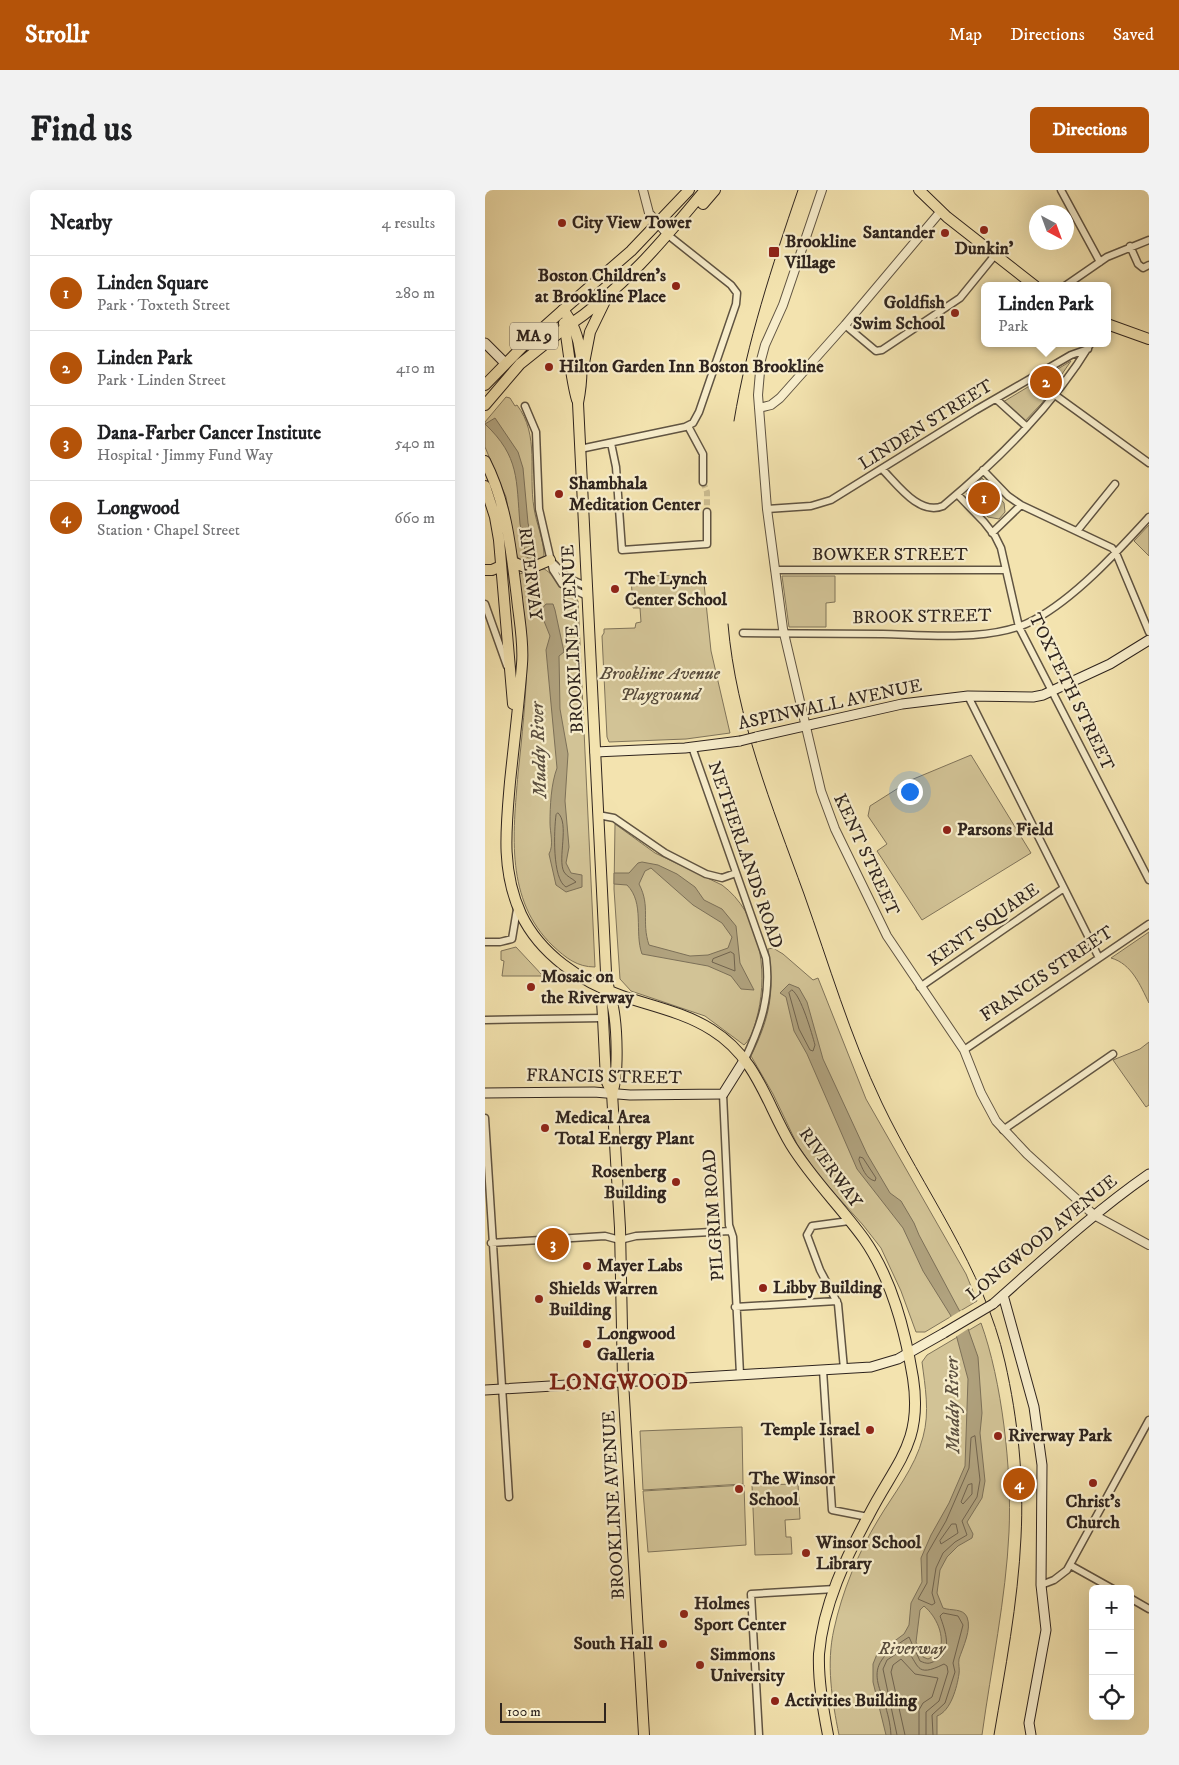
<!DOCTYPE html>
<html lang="en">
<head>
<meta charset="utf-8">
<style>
  :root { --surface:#fff; --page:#f2f2f2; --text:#202124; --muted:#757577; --line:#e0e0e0; --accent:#b45309 }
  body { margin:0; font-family:"IM FELL DW Pica",serif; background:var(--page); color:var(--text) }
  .controls { position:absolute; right:15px; bottom:15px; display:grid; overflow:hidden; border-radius:8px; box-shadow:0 5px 20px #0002 }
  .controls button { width:45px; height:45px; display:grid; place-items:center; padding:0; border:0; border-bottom:1px solid var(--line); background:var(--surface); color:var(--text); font:25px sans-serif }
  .compass { position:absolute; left:544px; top:15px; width:45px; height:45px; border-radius:50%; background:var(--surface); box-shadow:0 5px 20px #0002; rotate:139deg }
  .scale { position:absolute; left:15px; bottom:12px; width:106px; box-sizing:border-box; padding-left:5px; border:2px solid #2f241e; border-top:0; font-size:14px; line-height:18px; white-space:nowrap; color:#2f241e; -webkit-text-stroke:4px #f7edcb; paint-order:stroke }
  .you { position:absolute; left:424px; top:601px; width:18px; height:18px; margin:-12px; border:4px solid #fff; border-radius:50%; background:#1a73e8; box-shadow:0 0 0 8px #1a73e833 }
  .badge { display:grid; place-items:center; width:32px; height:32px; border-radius:50%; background:var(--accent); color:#fff; font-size:16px; font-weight:700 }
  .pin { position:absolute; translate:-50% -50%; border:2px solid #fff; box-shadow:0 1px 5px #0006 }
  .popup { position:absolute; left:496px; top:92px; width:130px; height:65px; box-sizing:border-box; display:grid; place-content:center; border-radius:8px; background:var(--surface); filter:drop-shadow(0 1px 4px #0005); font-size:16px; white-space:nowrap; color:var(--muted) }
  .popup b { font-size:19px; color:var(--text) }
  .popup::after { content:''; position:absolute; left:50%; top:100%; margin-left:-10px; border:10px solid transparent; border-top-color:var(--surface) }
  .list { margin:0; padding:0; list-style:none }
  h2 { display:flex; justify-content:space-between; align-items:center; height:65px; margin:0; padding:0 20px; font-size:21px }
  h2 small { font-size:16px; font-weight:400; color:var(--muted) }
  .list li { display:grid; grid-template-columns:32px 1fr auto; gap:15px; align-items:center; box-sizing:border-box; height:75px; padding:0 20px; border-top:1px solid var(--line) }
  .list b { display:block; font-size:19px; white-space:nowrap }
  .list p { margin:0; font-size:16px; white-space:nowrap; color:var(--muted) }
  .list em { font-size:16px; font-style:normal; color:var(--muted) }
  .icon { flex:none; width:28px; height:28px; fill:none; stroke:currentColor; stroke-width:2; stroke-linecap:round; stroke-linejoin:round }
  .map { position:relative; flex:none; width:664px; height:1545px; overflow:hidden; border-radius:8px }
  header { display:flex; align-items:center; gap:30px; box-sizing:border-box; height:70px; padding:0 25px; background:var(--accent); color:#fff }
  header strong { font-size:24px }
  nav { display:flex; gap:28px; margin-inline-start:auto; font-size:18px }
  .intro { display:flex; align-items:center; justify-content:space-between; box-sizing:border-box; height:120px; padding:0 30px }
  h1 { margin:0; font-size:35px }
  .button { padding:12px 22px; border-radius:8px; background:var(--accent); color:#fff; font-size:18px; font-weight:700 }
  main { display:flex; gap:30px; padding:0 30px }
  aside { flex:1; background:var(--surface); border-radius:8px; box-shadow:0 5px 20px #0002 }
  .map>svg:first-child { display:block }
  .green { fill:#d2c396; stroke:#80745a }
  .water { fill:#b0a27e; stroke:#7c7058; fill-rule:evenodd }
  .pier { fill:#f3e3af }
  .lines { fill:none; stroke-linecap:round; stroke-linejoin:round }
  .shore { stroke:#70634e; stroke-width:1 }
  .minor-tunnel { stroke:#ccbd92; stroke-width:6; stroke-dasharray:6 3; stroke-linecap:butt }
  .minor-casing { stroke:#605442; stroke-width:9 }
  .tertiary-casing { stroke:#605442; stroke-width:10 }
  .secondary-casing { stroke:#2f241e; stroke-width:11 }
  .primary-casing { stroke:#2f241e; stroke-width:12 }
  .trunk-casing { stroke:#2f241e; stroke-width:12 }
  .minor { stroke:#f7edcb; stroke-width:6 }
  .tertiary { stroke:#f7edcb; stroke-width:8 }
  .secondary { stroke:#f7edcb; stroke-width:9 }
  .primary { stroke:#f3e3af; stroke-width:10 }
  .trunk { stroke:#f3e3af; stroke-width:10 }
  .tram { stroke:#2f241e; stroke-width:1 }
  .secondary-bridge-casing { stroke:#2f241e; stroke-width:11; stroke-linecap:butt }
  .secondary-bridge { stroke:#f7edcb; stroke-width:9 }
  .poi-dot { fill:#8f2418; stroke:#f7edcb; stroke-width:2 }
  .labels { text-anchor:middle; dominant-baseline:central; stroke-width:4.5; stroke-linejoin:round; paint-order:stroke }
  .shield { fill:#f7edcb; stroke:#6b6052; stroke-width:1 }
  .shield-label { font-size:16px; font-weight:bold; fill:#2f241e }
  .poi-label { font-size:18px; font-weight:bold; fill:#2f241e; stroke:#f7edcb; text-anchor:start }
  .street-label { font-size:18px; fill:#2f241e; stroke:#f7edcb }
  .park-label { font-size:18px; font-style:italic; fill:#584c3c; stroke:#f7edcb }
  .water-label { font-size:19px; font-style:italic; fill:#5c5040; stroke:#f7edcb }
  .district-label { font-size:22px; font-weight:bold; letter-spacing:1px; fill:#7a1f14; stroke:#f7edcb }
</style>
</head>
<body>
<header>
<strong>Strollr</strong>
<nav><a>Map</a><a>Directions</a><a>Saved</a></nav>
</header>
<div class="intro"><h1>Find us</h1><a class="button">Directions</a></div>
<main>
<aside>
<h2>Nearby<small>4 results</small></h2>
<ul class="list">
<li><span class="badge">1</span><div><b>Linden Square</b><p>Park · Toxteth Street</p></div><em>280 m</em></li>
<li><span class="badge">2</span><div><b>Linden Park</b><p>Park · Linden Street</p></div><em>410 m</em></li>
<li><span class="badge">3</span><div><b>Dana-Farber Cancer Institute</b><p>Hospital · Jimmy Fund Way</p></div><em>540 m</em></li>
<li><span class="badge">4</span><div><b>Longwood</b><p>Station · Chapel Street</p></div><em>660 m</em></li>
</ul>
</aside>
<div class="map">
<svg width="664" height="1545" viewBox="0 0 664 1545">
  <rect width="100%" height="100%" fill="#f3e3af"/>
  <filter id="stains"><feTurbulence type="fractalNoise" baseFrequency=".004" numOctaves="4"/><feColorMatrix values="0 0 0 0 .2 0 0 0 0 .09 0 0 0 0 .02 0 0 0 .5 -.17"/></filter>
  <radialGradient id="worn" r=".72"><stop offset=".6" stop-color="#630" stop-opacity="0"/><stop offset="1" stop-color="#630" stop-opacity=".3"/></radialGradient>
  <!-- green -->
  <path class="green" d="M 586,171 L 557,213 L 539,232 L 518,212 Z
    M 21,207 L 25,208 L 30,216 L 32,215 C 55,245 43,283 49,318 C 51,333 59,350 59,366 L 43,374 L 35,370 L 32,366 L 21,307 L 0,257 L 0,232 Z
    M 497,288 L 519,313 L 520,322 L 514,329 L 503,327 L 481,304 Z
    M 664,335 L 664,366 L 649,351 Z
    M 59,379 C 63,380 91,407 93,411 L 110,777 C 92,777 81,768 68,756 C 20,710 28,644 33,584 C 37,547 41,508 42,471 C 43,442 37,412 34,384 Z
    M 218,384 L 226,461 L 245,543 L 201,549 L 124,552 L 122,547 L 117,446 L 119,443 L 119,439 L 150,438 L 151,433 L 156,432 L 155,418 L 148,418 L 146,387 Z
    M 297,386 L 350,386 L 350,412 L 341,413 L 341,437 L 304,437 Z
    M 486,565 L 546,663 L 437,730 L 392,661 L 402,654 L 383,626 L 385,616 L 426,590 Z
    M 130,634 L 170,663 L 237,695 C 275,723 283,780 273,823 C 270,834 268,847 259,855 L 220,826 L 146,801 L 135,789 L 129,699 Z
    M 664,742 L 664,813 C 655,795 647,774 626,768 Z
    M 31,757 L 58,786 L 17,786 L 19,771 L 16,770 L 16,761 Z
    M 288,758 L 298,764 L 328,790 L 333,788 L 381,909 L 481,1084 L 492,1111 L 440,1142 L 431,1142 L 416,1101 L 396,1058 L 378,1035 L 334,986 L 312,954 L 288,904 L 266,866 C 285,827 290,802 283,759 Z
    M 664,852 L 664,915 L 661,917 L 628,870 L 655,859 Z
    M 496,1133 C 517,1191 527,1280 524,1342 C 521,1408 506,1479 497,1545 L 354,1545 C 347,1510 341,1474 349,1439 C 357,1402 373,1363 393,1330 C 409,1303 430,1278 438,1247 C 445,1222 440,1196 437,1172 L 442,1165 Z
    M 257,1237 L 258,1294 L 158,1300 L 155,1241 Z
    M 313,1294 L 315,1329 L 300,1330 L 301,1347 L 306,1347 L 307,1364 L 270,1365 L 267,1295 Z
    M 259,1295 L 261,1355 L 163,1362 L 158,1301 Z"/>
  <!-- water -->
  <path class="water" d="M 10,228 L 33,262 L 38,278 L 43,333 L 50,363 L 45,369 L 39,365 C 41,355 37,344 35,334 C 31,290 35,267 0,234 Z
    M 61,414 L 68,414 L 70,420 L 79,462 L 74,466 L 75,519 L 83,564 L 80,611 L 84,657 L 81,673 L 86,683 L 97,685 L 97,697 L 81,702 L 71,695 L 64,664 C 69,655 65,643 65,633 C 65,616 66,594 72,578 L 61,460 L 65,446 L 55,421 Z
    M 157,672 L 173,675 L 192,684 L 210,697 L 219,710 L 237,719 L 251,736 L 255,773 L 269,800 L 256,799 L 246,786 L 223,776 L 157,764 C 149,742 160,713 142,695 L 129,694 L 129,683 L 144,683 L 153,673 ZM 166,678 L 208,715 L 237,733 L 247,747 L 243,758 L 223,765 L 205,766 L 164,755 C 156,731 166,717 154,694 L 160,681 Z
    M 304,794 L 314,798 L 322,812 L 338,869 L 382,964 L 405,1003 L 416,1011 L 429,1033 L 434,1045 L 481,1133 L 493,1167 L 497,1223 L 495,1243 L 500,1291 L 497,1308 L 482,1332 L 488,1344 L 487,1348 L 473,1356 L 462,1367 L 455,1380 L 452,1403 L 458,1418 C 466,1421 478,1418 482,1427 C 487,1439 478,1457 474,1469 C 473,1474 475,1479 474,1484 C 472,1497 466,1521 452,1526 L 452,1545 L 401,1545 L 388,1492 L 388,1474 L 392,1464 L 419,1444 L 424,1435 L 426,1413 L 437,1392 L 436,1368 L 446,1345 L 464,1313 L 480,1276 L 483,1189 L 466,1126 L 438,1081 L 418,1038 L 372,979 L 322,864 L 309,841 L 301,807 L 295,803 ZM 439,1416 C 451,1426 461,1446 454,1463 L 443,1469 L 438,1467 L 431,1452 L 435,1420 Z"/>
  <!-- pier -->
  <path class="pier" d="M 477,1120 L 486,1137 L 469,1148 L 464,1128 Z"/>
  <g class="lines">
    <!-- shore -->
    <path class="shore" d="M 73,623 C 85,633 72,669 79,682 C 82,687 87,688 91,692 L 81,697 C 67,689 69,640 71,625 Z
      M 246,762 L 249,764 L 250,781 L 227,772 L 228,769 Z
      M 307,800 C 316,805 327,844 330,855 L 328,861 L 325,860 L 314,839 L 304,803 Z
      M 375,967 L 378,968 L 391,988 L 390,991 C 381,989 377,978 374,970 Z
      M 490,1246 L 495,1290 L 492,1307 L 477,1331 L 482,1345 L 470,1352 L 458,1363 L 451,1378 L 447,1403 L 450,1413 L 447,1415 L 433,1409 L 442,1393 L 442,1364 L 461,1331 L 484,1278 L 486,1248 Z
      M 487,1294 L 487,1304 L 478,1314 L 476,1312 L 483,1295 Z
      M 467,1334 L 471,1334 L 473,1343 L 456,1354 L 455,1351 Z
      M 406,1545 C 403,1495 367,1482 424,1447 L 435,1471 C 442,1474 444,1474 450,1471 C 469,1464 460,1440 455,1426 L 458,1423 L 473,1426 L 478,1435 L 468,1473 L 470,1482 L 460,1513 L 447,1525 L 448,1545
      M 412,1545 L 398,1479 L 402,1470 L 420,1458 C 435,1474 429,1489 459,1474 L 462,1476 L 463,1482 L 454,1511 L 441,1522 L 441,1545
      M 420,1545 L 406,1482 L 408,1475 L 416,1469 L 430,1484 L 453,1488 L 447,1507 L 438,1513 L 434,1520 L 434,1545"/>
    <!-- minor-tunnel -->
    <path class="minor-tunnel" d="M 218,292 L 222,302 L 222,322"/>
    <!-- minor casing -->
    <g class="minor-casing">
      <path id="minor" d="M 576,0 L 615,72
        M 645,56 L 653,74 L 658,78 L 664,75
        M 580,96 L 622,67 L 664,50
        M 360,135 L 391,161 L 397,160 L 475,108 L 510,65
        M 570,205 L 664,273
        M 511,209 L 542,237
        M 40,216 L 51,242 L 54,319 L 68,380 L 77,394 L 102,406
        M 203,236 L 218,264 L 218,292
        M 126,253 L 131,277 L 137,360 L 222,354 L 222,322
        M 95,259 L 200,237 L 208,233 L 214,222 L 251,114 L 252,103 L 246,95 L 183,45
        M 397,279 C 412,294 434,326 458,316 C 514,269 568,216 606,153
        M 498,280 L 523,306 L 536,315 L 627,358 L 631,363 L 664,442
        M 472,304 L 499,332 L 510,346 L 516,358 L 534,437 L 664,690
        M 282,319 L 326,316 L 346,310 L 491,220 L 586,165 L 603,159
        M 592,341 L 630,294
        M 507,343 L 536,315
        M 66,371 L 83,388 L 101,396
        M 290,380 L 520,380
        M 0,414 L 22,476
        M 258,443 C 305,443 352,444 398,444 C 443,445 509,452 549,430 C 591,407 631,363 664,327
        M 483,506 L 614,768
        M 207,557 L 281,768 C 286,806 276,835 260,869
        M 113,625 L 129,628 L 180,663 L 221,684 L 237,688 L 251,683
        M 0,752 L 15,752 L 27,749 L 32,719
        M 435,797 L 579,698
        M 0,830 L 118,828
        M 479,860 L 664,734
        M 238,904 L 244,1035 L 248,1047 L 255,1184
        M 0,928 L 24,1307
        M 518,940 L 628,864
        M 6,1053 L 120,1046 L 135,1050 L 151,1046 L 245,1041
        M 250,1117 L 352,1111
        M 359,1179 L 353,1114 L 335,1080 L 322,1045 L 327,1036 L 364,1031
        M 338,1180 L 347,1320 L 383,1327
        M 585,1375 L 628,1399
        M 556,1395 L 569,1390 L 582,1380 L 664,1230
        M 645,1408 L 664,1419
        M 274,1545 L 266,1404 L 350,1399"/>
    </g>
    <!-- tertiary casing -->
    <g class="tertiary-casing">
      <path id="tertiary" d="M 158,0 L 164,23 L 183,45
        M 337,0 L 298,115 L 280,155 L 276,170 L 273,205 L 282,319 L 298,439 L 336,601 L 350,639 L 402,746 L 479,860 L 496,903 L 511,931 L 542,964 L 609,1025 L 664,1055
        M 274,218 L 286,215 L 295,208 L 360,135 L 456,21"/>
    </g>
    <!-- secondary casing -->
    <g class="secondary-casing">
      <path id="secondary" d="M 0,153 L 20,173
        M 271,547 L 417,514 L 483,506 L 548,507 L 558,505 L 625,474 L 664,450
        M 110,562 L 200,558 L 255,551
        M 0,903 L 109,902 L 145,905 L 238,904 L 260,869
        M 518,1105 L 549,1217 L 557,1275 L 556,1395 L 561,1440 L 544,1533 L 546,1545
        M 508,1114 C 559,1069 609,1022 664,984
        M 0,1200 L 386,1177 L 413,1169 L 459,1143"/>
    </g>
    <!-- primary casing -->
    <g class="primary-casing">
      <path id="primary" d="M 434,0 L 462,27 L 550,96
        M 622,134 L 664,149
        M 0,195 L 41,153 L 78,120
        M 0,215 L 35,174 L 80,138"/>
    </g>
    <!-- trunk casing -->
    <g class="trunk-casing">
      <path id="trunk" d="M 218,14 L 230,0
        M 78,120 C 99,145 99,183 93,213 L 121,782 C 122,796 126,804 128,817 C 132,837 134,885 127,903
        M 78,120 L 146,61 L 204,0
        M 79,133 C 84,159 85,185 92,210
        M 80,138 C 136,101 178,51 220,0
        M 99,173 L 105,142 L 121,109
        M 0,271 C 22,314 26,360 32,408 C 34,429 39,452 37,474 C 34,513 29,553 25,592 C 21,638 16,681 36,724 C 55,764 96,792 137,806 C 167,816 201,823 227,840 C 272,868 281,913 306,955 C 327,989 355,1016 379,1049 C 407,1089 420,1140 428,1188 C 438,1253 411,1272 384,1325 C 361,1367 338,1415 334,1464 C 333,1491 338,1519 343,1545
        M 0,296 L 10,327 L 14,350 L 28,514
        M 28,372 L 44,379 L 65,370
        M 0,380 L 7,380 L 16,376
        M 122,800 L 117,811 L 118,828 L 121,890 L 127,903 L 135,1038 L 138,1191 L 159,1545"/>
    </g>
    <!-- minor -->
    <use href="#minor" class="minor"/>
    <!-- tertiary -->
    <use href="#tertiary" class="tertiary"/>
    <!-- secondary -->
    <use href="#secondary" class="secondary"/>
    <!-- primary -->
    <use href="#primary" class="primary"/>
    <!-- trunk -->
    <use href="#trunk" class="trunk"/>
    <!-- tram -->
    <path class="tram" d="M 249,231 C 262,152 287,76 313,0
      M 243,434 C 251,528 287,616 319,704 C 344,774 365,846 397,913 C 438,999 499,1078 520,1172 C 533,1229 539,1289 536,1347 C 533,1413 520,1480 509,1545"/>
    <!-- secondary-bridge casing -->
    <g class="secondary-bridge-casing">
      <path id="secondary-bridge" d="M 255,551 L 271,547
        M 459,1143 L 508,1114"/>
    </g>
    <!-- secondary-bridge -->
    <use href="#secondary-bridge" class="secondary-bridge"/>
  </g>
  <!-- markers -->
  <g class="poi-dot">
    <circle cx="77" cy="33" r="5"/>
    <circle cx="499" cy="40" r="5"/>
    <circle cx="460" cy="43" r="5"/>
    <rect x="283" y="56" width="12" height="12" rx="2.5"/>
    <circle cx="191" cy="96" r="5"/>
    <circle cx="470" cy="123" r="5"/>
    <circle cx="64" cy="177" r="5"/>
    <circle cx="74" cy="304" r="5"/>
    <circle cx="130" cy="399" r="5"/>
    <circle cx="462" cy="640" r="5"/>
    <circle cx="46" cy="797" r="5"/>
    <circle cx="60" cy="938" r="5"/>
    <circle cx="191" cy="992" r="5"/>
    <circle cx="102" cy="1076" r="5"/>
    <circle cx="278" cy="1098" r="5"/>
    <circle cx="54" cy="1109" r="5"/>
    <circle cx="102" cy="1154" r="5"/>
    <circle cx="385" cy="1240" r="5"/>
    <circle cx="513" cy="1246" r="5"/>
    <circle cx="608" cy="1293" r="5"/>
    <circle cx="254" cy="1299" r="5"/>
    <circle cx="321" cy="1363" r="5"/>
    <circle cx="199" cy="1424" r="5"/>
    <circle cx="178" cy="1454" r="5"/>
    <circle cx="215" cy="1475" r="5"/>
    <circle cx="290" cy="1511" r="5"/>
  </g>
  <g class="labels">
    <!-- shield labels -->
    <rect class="shield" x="25" y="132.5" width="48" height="27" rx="4"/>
    <g class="shield-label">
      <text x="49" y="146">MA 9</text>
    </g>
    <!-- poi labels -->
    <g class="poi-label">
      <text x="87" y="33">City View Tower</text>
      <text x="450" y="43" text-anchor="end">Santander</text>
      <text x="300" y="52">Brookline<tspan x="300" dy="21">Village</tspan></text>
      <text x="499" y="59" text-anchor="middle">Dunkin'</text>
      <text x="181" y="86" text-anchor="end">Boston Children's<tspan x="181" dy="21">at Brookline Place</tspan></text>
      <text x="460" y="113" text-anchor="end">Goldfish<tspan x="460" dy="21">Swim School</tspan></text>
      <text x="74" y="177">Hilton Garden Inn Boston Brookline</text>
      <text x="84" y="294">Shambhala<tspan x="84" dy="21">Meditation Center</tspan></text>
      <text x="140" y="389">The Lynch<tspan x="140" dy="21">Center School</tspan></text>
      <text x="472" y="640">Parsons Field</text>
      <text x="56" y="787">Mosaic on<tspan x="56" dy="21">the Riverway</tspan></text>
      <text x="70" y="928">Medical Area<tspan x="70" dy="21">Total Energy Plant</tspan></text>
      <text x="181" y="982" text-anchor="end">Rosenberg<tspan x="181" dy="21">Building</tspan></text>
      <text x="112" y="1076">Mayer Labs</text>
      <text x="288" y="1098">Libby Building</text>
      <text x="64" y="1099">Shields Warren<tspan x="64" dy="21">Building</tspan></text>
      <text x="112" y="1144">Longwood<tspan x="112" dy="21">Galleria</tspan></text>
      <text x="375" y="1240" text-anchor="end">Temple Israel</text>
      <text x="523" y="1246">Riverway Park</text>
      <text x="264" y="1289">The Winsor<tspan x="264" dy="21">School</tspan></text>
      <text x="608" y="1312" text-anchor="middle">Christ's<tspan x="608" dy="21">Church</tspan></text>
      <text x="331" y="1353">Winsor School<tspan x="331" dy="21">Library</tspan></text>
      <text x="209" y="1414">Holmes<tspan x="209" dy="21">Sport Center</tspan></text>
      <text x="168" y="1454" text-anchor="end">South Hall</text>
      <text x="225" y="1465">Simmons<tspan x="225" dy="21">University</tspan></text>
      <text x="300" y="1511">Activities Building</text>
    </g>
    <!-- street labels -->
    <g class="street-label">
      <text transform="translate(441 235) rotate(-32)">LINDEN STREET</text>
      <text x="405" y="365">BOWKER STREET</text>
      <text transform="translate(45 384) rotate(83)">RIVERWAY</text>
      <text transform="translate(437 427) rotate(-1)">BROOK STREET</text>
      <text transform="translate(88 449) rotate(-93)">BROOKLINE AVENUE</text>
      <text transform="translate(586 502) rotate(64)">TOXTETH STREET</text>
      <text transform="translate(345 515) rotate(-12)">ASPINWALL AVENUE</text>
      <text transform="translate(260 665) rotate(71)">NETHERLANDS ROAD</text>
      <text transform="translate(381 665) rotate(65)">KENT STREET</text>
      <text transform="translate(499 735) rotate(-35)">KENT SQUARE</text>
      <text transform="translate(562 784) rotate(-34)">FRANCIS STREET</text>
      <text transform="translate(119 887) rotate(1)">FRANCIS STREET</text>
      <text transform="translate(345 978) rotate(54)">RIVERWAY</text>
      <text transform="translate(229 1025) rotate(-94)">PILGRIM ROAD</text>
      <text transform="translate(557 1048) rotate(-39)">LONGWOOD AVENUE</text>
      <text transform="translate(129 1315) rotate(-93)">BROOKLINE AVENUE</text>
    </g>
    <!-- park labels -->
    <g class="park-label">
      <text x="175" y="484">Brookline Avenue<tspan x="175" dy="21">Playground</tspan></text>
      <text x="427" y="1459">Riverway</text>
    </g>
    <!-- water labels -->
    <g class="water-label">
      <text transform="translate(54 560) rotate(-92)">Muddy River</text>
      <text transform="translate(468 1215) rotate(-91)">Muddy River</text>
    </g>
    <!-- district labels -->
    <g class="district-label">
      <text x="134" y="1192">LONGWOOD</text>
    </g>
  </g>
  <rect width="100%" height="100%" filter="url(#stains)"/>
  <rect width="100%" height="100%" fill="url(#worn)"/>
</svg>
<div class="controls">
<button>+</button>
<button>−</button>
<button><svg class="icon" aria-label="locate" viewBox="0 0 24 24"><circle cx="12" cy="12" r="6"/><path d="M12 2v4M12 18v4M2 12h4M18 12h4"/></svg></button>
</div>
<svg class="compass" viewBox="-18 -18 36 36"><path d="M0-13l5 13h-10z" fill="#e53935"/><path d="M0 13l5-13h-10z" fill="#757577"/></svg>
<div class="scale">100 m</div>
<div class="you"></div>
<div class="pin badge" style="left:499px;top:308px">1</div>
<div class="pin badge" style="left:561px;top:192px">2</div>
<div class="popup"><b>Linden Park</b>Park</div>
<div class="pin badge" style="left:68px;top:1054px">3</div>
<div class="pin badge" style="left:534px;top:1294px">4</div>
</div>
</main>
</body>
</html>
